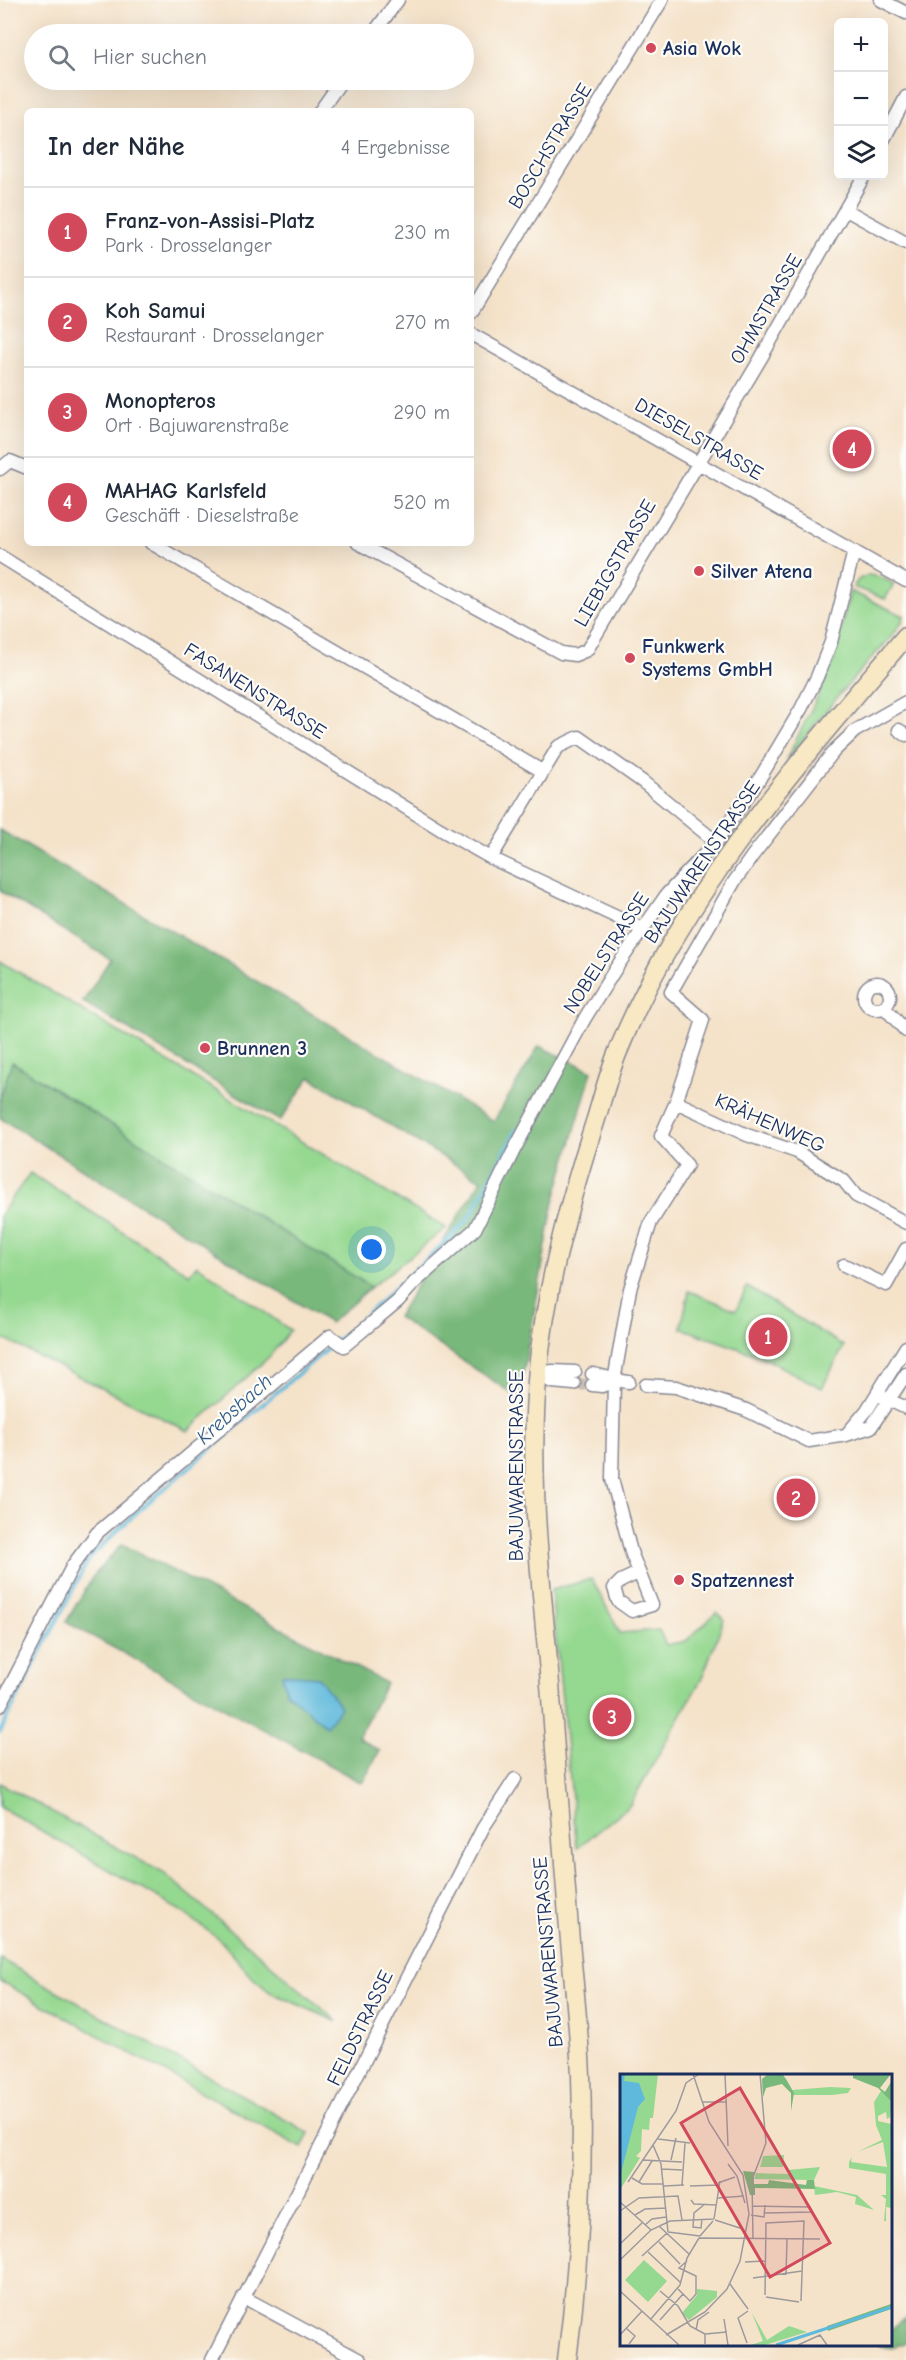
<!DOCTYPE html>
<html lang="de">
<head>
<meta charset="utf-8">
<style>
  :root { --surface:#fff; --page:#f2f2f3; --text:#1f2937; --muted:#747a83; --line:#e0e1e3; --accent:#d1495b }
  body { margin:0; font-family:"Comic Neue",sans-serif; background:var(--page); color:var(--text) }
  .controls { position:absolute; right:18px; top:18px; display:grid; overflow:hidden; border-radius:9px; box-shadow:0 6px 24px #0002 }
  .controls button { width:54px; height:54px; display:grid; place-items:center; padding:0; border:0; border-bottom:2px solid var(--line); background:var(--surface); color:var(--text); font:30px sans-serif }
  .you { position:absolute; left:372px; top:1250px; width:21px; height:21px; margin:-15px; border:4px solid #fff; border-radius:50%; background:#1a73e8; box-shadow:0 0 0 9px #1a73e833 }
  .badge { display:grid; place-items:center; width:39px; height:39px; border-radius:50%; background:var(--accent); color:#fff; font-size:20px; font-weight:700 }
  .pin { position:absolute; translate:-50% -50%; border:3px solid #fff; box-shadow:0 2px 6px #0006 }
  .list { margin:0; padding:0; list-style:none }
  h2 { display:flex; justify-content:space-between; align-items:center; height:78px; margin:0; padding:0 24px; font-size:26px }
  h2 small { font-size:20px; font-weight:400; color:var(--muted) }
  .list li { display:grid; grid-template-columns:39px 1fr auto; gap:18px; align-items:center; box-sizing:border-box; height:90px; padding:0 24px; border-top:2px solid var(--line) }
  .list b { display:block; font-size:22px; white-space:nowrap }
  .list p { margin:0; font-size:20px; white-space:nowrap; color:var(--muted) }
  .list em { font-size:20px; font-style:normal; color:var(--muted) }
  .icon { flex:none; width:33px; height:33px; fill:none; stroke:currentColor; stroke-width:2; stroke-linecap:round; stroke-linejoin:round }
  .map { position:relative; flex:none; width:906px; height:2360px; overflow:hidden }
  .search { position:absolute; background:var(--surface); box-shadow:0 6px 24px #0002; left:24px; top:24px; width:450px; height:66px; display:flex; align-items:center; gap:15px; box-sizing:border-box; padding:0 21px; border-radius:33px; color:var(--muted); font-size:22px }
  .panel { position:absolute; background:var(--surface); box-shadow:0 6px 24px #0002; left:24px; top:108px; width:450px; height:438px; border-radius:9px }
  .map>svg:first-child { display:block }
  .green { fill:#95d890; stroke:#588477; stroke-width:1.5 }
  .forest { fill:#78b87a; stroke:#4a746c; stroke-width:1.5 }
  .water { fill:#5eb9dc; stroke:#3c749d; stroke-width:1.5 }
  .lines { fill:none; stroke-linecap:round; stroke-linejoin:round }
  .stream { stroke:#5eb9dc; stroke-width:4 }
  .street-tunnel { stroke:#c9beb4; stroke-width:12; stroke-dasharray:12 6; stroke-linecap:butt }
  .street-casing { stroke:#888894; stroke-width:15 }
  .secondary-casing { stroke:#888894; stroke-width:21 }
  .street { stroke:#fff; stroke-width:12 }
  .secondary { stroke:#f8e8c3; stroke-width:18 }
  .poi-dot { fill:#d1495b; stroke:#fdfcf7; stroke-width:2 }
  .labels { text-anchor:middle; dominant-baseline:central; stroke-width:4.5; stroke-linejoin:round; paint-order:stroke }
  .poi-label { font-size:20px; font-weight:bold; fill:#1b2f5e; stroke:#fdfcf7; text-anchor:start }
  .street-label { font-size:20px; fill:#1b2f5e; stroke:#fdfcf7 }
  .water-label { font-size:21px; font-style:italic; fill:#325f8a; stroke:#fdfcf7 }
  .inset-river { fill:none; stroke:#5eb9dc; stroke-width:3 }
  .inset-road { fill:none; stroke:#9d9a9e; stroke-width:1.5 }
  .view { fill:#d1495b; fill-opacity:0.15; stroke:#d1495b; stroke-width:3 }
  .inset-edge { fill:none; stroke:#1b2f5e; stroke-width:3 }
</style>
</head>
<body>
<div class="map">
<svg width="906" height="2360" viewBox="0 0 906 2360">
  <rect width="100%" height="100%" fill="#fdfcf7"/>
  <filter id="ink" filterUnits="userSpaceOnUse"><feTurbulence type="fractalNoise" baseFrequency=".0167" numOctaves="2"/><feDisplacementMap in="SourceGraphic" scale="12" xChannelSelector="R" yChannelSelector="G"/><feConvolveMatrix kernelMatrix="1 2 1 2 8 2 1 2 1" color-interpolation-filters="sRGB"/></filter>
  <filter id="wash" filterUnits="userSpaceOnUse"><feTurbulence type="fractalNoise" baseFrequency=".008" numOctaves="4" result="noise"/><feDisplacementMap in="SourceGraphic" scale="24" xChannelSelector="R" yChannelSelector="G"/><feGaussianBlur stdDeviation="1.35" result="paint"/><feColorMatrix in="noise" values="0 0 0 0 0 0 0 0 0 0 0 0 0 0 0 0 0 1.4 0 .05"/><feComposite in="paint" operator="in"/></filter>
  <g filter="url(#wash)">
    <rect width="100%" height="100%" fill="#f4e2c9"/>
    <!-- green -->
    <path class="green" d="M 868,575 L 880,577 L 894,584 L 885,599 L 853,587 L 859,579 Z
      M 850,591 L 904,616 C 899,634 873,655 861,670 C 835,699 811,730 786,760 L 822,688 L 834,660 Z
      M 0,961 L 446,1228 L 371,1287 L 12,1062 L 0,1098 Z
      M 30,1173 L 189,1274 L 197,1265 L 290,1330 L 270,1356 L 188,1431 L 0,1337 L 0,1215 Z
      M 747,1287 L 844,1346 L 822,1388 L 760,1356 L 681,1328 L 689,1291 L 736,1310 Z
      M 592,1579 L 620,1633 L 659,1630 L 666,1645 L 686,1641 L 717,1612 L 724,1619 L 702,1678 L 630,1805 L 577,1848 L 551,1590 Z
      M 0,1783 L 165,1874 L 338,2022 L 270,1992 L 253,1978 L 221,1941 L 186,1914 L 0,1807 Z
      M 0,1959 L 309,2133 L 302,2148 L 0,1981 Z"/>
    <!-- forest -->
    <path class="forest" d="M 0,830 L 494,1121 L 539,1046 L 592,1071 L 553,1206 L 519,1398 L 397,1317 L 481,1180 L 310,1077 L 280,1121 L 83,1002 L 110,959 L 0,891 Z
      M 12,1062 L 371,1287 L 330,1323 L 0,1118 L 0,1098 Z
      M 122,1544 L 386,1683 L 358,1737 L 380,1751 L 362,1783 L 66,1622 L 92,1578 Z
      M 906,2317 L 906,2342 L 892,2348 L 880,2346 L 880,2344 L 890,2344 L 890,2330 Z"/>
    <!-- water -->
    <path class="water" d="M 282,1674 L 318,1677 L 341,1707 L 326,1726 L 286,1692 Z"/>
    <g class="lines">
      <!-- stream -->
      <path class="stream" d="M 0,1732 L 89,1558 L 137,1512 L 355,1325 L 454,1234 L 470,1217 L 516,1130"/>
    </g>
  </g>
  <g filter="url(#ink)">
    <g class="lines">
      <!-- street-tunnel -->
      <path class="street-tunnel" d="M 574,1384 L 592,1385"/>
      <!-- street casing -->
      <g class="street-casing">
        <path id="street" d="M 881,0 L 906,13
          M 373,34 L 398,0
          M 320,111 L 342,80
          M 884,139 L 906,97
          M 846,210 L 906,243
          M 471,313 L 662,0
          M 471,334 L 906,581
          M 0,469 L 10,461 L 27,468
          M 151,543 L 542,771
          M 358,543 L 561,653 L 575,655 L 587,650 L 761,358 L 864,176
          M 0,556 L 440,829 L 491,858 L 642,929
          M 899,730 L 906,735
          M 491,858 L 558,747 L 579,737 L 643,782 L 716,842
          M864 996a13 13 0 1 1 26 0a13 13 0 1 1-26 0Z
          M 884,1007 L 906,1031
          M 676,1102 L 747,1135 L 797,1152 L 844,1181 L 856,1196 L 906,1223
          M 844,1265 L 886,1285 L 906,1249
          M 537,1373 L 552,1382 L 574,1384
          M 537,1373 L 553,1371 L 575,1372
          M 592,1374 C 605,1376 616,1381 629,1382
          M 592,1385 L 602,1386 L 614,1381
          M 646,1385 L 676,1387 L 746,1410 L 809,1441 L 846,1435 L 871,1427 L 906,1374
          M 883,1397 L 906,1408
          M 846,1435 L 867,1410 L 906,1347
          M 638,1573 L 621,1581 L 614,1588 L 618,1601 L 632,1611 L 652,1605 L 631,1552 L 612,1479 L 614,1381 L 630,1289 L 651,1222 L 687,1165 L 661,1136 L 676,1102 L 703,1020 L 671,992 L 734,882 L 753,855 L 834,751 L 855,731 L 906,702
          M 0,1706 L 73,1565 L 97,1533 L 330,1336 L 344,1346 L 349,1342 L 398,1301 L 414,1283 L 475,1229 L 513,1152 L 585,1018 L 616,968 L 667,894 L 716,842 L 760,778 L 801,709 L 817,677 L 831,642 L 854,551
          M 243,2297 L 360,2360
          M 212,2360 L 483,1828 L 515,1779"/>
      </g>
      <!-- secondary casing -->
      <g class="secondary-casing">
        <path id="secondary" d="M 567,2360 C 579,2266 584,2170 581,2076 C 579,2027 573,1978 569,1929 C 562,1843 556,1758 549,1672 C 540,1572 528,1471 538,1369 C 546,1286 570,1198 596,1119 C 603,1096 609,1072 619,1049 C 682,893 798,763 906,636"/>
      </g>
      <!-- street -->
      <use href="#street" class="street"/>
      <!-- secondary -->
      <use href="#secondary" class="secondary"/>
    </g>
  </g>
  <!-- markers -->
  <g class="poi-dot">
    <circle cx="651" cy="48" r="6"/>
    <circle cx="699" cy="571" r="6"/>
    <circle cx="630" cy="658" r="6"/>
    <circle cx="205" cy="1048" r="6"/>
    <circle cx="679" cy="1580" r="6"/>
  </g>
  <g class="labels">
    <!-- poi labels -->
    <g class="poi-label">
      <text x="663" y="48">Asia Wok</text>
      <text x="711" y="571">Silver Atena</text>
      <text x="642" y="646">Funkwerk<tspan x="642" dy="23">Systems GmbH</tspan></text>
      <text x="217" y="1048">Brunnen 3</text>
      <text x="691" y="1580">Spatzennest</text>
    </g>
    <!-- street labels -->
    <g class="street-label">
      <text transform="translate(550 146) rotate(-59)">BOSCHSTRASSE</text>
      <text transform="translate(766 309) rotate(-60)">OHMSTRASSE</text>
      <text transform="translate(699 439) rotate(30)">DIESELSTRASSE</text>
      <text transform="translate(615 563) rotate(-60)">LIEBIGSTRASSE</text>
      <text transform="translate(255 691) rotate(32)">FASANENSTRASSE</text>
      <text transform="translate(702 862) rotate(-56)">BAJUWARENSTRASSE</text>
      <text transform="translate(606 953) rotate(-57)">NOBELSTRASSE</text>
      <text transform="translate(770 1123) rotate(24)">KRÄHENWEG</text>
      <text transform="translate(516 1466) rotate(-90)">BAJUWARENSTRASSE</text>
      <text transform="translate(548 1952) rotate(-95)">BAJUWARENSTRASSE</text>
      <text transform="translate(360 2028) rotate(-64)">FELDSTRASSE</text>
    </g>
    <!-- water labels -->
    <g class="water-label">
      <text transform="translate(234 1409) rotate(-42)">Krebsbach</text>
    </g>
  </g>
  <!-- overview -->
  <g transform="translate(620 2074)">
    <rect width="272" height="272" fill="#f4e2c9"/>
    <path d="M 0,0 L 38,0 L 33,44 L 30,44 L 29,56 L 22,55 L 21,77 L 16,82 L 20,84 L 0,116 ZM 210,13 L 231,14 L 228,19 L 212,21 L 174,21 L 172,16 ZM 261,17 L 272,27 L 270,43 L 267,45 L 266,38 L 258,42 L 258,47 L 271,50 L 271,134 L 266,133 L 266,147 L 264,147 L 266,125 L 261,121 L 266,121 L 266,100 L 229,94 L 229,88 L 232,83 L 231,88 L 267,93 L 263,68 L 237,78 L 262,66 L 256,51 L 254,28 ZM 164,81 L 163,93 L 140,93 L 143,82 ZM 200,93 L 194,106 L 134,105 L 136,99 L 168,100 L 168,96 ZM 194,112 L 237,121 L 254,136 L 235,130 L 236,123 L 217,118 L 195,121 ZM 24,186 L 47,207 L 28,228 L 5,206 ZM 77,215 L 97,217 L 97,223 L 69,246 L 62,239 L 77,221 ZM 132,239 L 147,266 L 169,252 L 187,258 L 145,271 L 131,271 L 143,267 Z" fill="#95d890"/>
    <path d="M 148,0 L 163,1 L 166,5 L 174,19 L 171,37 L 171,19 L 162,10 L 146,14 L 143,23 L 142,5 ZM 233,0 L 271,0 L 260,14 L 265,18 L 271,8 L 271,27 L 258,14 L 233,4 ZM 123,97 L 134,98 L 134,110 L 148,110 L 149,106 L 186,111 L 187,106 L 194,106 L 195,115 L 135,114 L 135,121 L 130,121 ZM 271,230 L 271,235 L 208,257 L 207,252 Z" fill="#78b87a"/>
    <path d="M 0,0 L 5,0 L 4,7 L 19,9 L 25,25 L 18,33 L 1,99 Z" fill="#5eb9dc"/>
    <path class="inset-river" d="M 156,271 L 272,233"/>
    <path class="inset-road" d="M 105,0 L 108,72M 82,28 L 107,28M 38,65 L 70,69M 33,71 L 41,90 L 48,158M 22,86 L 62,88M 51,86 L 56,64M 108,90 L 117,102 L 125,129M 42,95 L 62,96M 12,104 L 22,110 L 43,110M 8,108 L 56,37 L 66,9 L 79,0M 19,108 L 32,87M 98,109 L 115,103M 62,111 L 65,69M 44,112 L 64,111M 70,112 L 99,111M 98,124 L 124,122M 71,126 L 74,130 L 96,131M 0,128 L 31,156M 132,132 L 190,133 L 192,138 L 145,139M 0,137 L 19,124 L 58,122 L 62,146M 15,141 L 25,135 L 46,134M 131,141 L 144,143 L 145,131M 82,145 L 81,154 L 73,153 L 74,139 L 85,130M 94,145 L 100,107M 95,146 L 123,155M 25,151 L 32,145 L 46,143M 39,152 L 69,180M 48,158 L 80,162M 80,162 L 93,147M 79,164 L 200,165M 133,165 L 132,106 L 146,69 L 140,0M 39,168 L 60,190M 1,169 L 22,149M 28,178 L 61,209M 22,182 L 47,159M 0,186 L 31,156 L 50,147 L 94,145M 125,188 L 146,187M 166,201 L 167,165M 133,204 L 182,197M 110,210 L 128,235M 58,215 L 70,227 L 76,220 L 76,202 L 59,194 L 67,187M 0,217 L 59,271M 40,217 L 58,232 L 70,252 L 85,260 L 85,270M 145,221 L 146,149 L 184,147 L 181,227M 146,223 L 179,228M 104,245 L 108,271M 30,246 L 60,211 L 67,184 L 79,164M 40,246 L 63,220M 6,254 L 15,262 L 9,270M 76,256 L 78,246 L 89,238M 85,260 L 107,258M 0,261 L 22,237M 46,261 L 85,238 L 107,215 L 120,187 L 129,140 L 123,101 L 89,48 L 73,0M 127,269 L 118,244 L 128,237M 178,271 L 200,261 L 207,271"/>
    <path class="view" d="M 120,14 L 210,169 L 150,203 L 61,49 Z"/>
    <rect width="272" height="272" class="inset-edge"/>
  </g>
</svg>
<div class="controls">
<button>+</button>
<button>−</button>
<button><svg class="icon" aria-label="layers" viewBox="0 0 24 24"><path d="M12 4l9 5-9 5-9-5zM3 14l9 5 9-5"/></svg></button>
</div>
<div class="you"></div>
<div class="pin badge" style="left:768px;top:1337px">1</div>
<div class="pin badge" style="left:796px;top:1498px">2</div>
<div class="pin badge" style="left:612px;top:1717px">3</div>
<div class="pin badge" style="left:852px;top:449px">4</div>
<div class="search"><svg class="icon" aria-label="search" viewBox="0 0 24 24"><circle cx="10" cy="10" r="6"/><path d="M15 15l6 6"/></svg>Hier suchen</div>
<section class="panel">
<h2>In der Nähe<small>4 Ergebnisse</small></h2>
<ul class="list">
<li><span class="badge">1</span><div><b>Franz-von-Assisi-Platz</b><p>Park · Drosselanger</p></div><em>230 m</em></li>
<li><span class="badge">2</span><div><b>Koh Samui</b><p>Restaurant · Drosselanger</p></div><em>270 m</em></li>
<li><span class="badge">3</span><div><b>Monopteros</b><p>Ort · Bajuwarenstraße</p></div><em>290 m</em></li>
<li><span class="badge">4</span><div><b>MAHAG Karlsfeld</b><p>Geschäft · Dieselstraße</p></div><em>520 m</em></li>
</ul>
</section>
</div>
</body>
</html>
